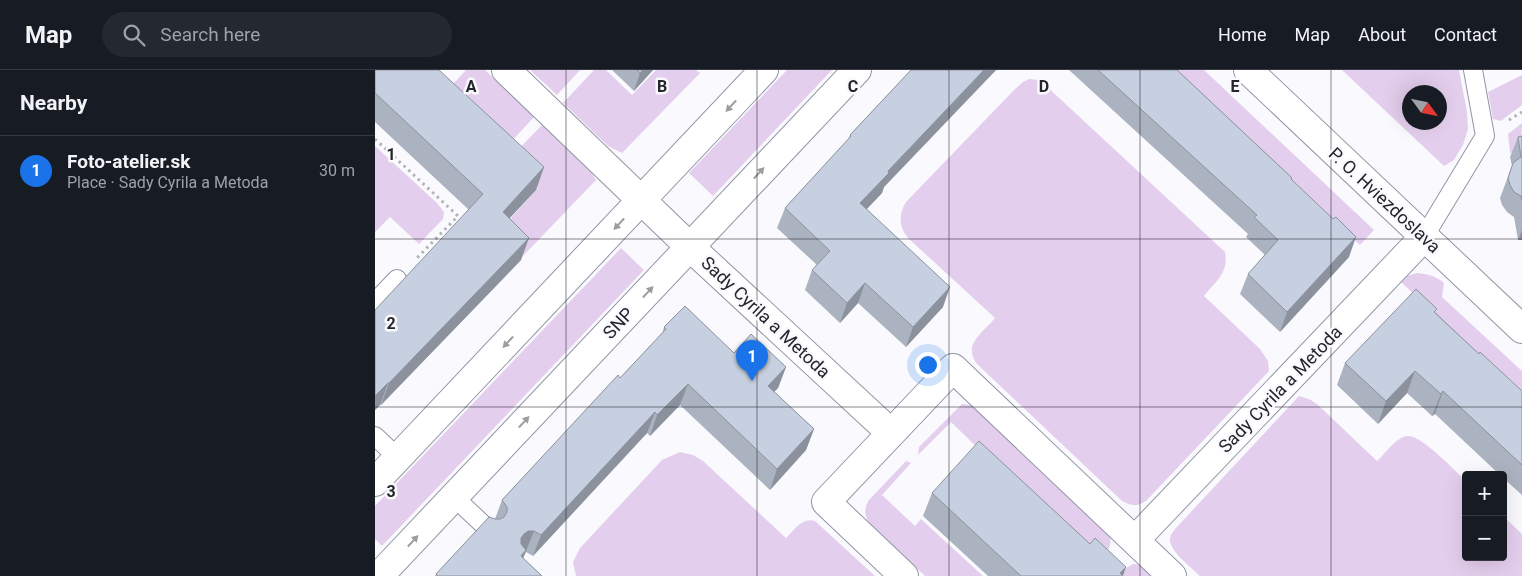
<!DOCTYPE html>
<html lang="en">
<head>
<meta charset="utf-8">
<style>
  :root { --surface:#171b24; --page:#242831; --text:#f1f3f6; --muted:#9ea1a6; --line:#363941; --accent:#1a73e8 }
  body { margin:0; font-family:Roboto,sans-serif; background:var(--page); color:var(--text) }
  .controls { position:absolute; right:15px; bottom:15px; display:grid; overflow:hidden; border-radius:5px; box-shadow:0 5px 20px #0002 }
  .controls button { width:45px; height:45px; display:grid; place-items:center; padding:0; border:0; border-bottom:1px solid var(--line); background:var(--surface); color:var(--text); font:25px sans-serif }
  .compass { position:absolute; left:1027px; top:15px; width:45px; height:45px; border-radius:50%; background:var(--surface); box-shadow:0 5px 20px #0002; rotate:123deg }
  .you { position:absolute; left:552px; top:294px; width:18px; height:18px; margin:-12px; border:4px solid #fff; border-radius:50%; background:#1a73e8; box-shadow:0 0 0 8px #1a73e833 }
  .badge { display:grid; place-items:center; width:32px; height:32px; border-radius:50%; background:var(--accent); color:#fff; font-size:16px; font-weight:700 }
  .pin { position:absolute; translate:-50% -41px; filter:drop-shadow(0 1px 2px #0008) }
  .pin::after { content:''; position:absolute; top:26px; width:18px; height:15px; background:inherit; clip-path:polygon(0 0,100% 0,50% 100%) }
  .list { margin:0; padding:0; list-style:none }
  h2 { display:flex; justify-content:space-between; align-items:center; height:65px; margin:0; padding:0 20px; font-size:21px }
  h2 small { font-size:16px; font-weight:400; color:var(--muted) }
  .list li { display:grid; grid-template-columns:32px 1fr auto; gap:15px; align-items:center; box-sizing:border-box; height:70px; padding:0 20px; border-top:1px solid var(--line) }
  .list b { display:block; font-size:19px; white-space:nowrap }
  .list p { margin:0; font-size:16px; white-space:nowrap; color:var(--muted) }
  .list em { font-size:16px; font-style:normal; color:var(--muted) }
  .icon { flex:none; width:28px; height:28px; fill:none; stroke:currentColor; stroke-width:2; stroke-linecap:round; stroke-linejoin:round }
  .map { position:relative; flex:none; width:1147px; height:506px; overflow:hidden }
  header { display:flex; align-items:center; gap:30px; box-sizing:border-box; height:70px; padding:0 25px; background:var(--surface); border-bottom:1px solid var(--line) }
  header strong { font-size:24px }
  nav { display:flex; gap:28px; margin-inline-start:auto; font-size:18px }
  .search { width:350px; height:45px; background:var(--page); display:flex; align-items:center; gap:12px; box-sizing:border-box; padding:0 18px; border-radius:28px; color:var(--muted); font-size:19px }
  main { display:flex }
  aside { flex:1; background:var(--surface) }
  .map>svg:first-child { display:block }
  .green { fill:#e4ceed; fill-rule:evenodd }
  .lines { fill:none; stroke-linecap:round; stroke-linejoin:round }
  .lane-casing { stroke:#9395a5; stroke-width:20 }
  .street-casing { stroke:#9395a5; stroke-width:30 }
  .secondary-casing { stroke:#9395a5; stroke-width:30 }
  .path { stroke:#b2b2b7; stroke-width:3; stroke-dasharray:2.5 4; stroke-linecap:butt }
  .lane { stroke:#fff; stroke-width:18 }
  .street { stroke:#fff; stroke-width:28 }
  .secondary { stroke:#fff; stroke-width:28 }
  .wall { fill:#abb3c1 }
  .shaded-wall { fill:#8b929d }
  .building { fill:#c7d0e0; stroke:#8b929d }
  .oneway { fill:#9d9da0 }
  .grid { fill:none; stroke:#25262c; stroke-width:1; stroke-opacity:0.55 }
  .labels { text-anchor:middle; dominant-baseline:central; stroke-width:5; stroke-linejoin:round; paint-order:stroke }
  .street-label { font-size:18px; fill:#25262c; stroke:#fafafe }
  .grid-label { font-size:16px; text-anchor:middle; font-weight:bold; fill:#25262c; stroke:#fafafe; stroke-width:5; stroke-linejoin:round; paint-order:stroke }
</style>
</head>
<body>
<header>
<strong>Map</strong>
<div class="search"><svg class="icon" aria-label="search" viewBox="0 0 24 24"><circle cx="10" cy="10" r="6"/><path d="M15 15l6 6"/></svg>Search here</div>
<nav><a>Home</a><a>Map</a><a>About</a><a>Contact</a></nav>
</header>
<main>
<aside>
<h2>Nearby<small></small></h2>
<ul class="list">
<li><span class="badge">1</span><div><b>Foto-atelier.sk</b><p>Place · Sady Cyrila a Metoda</p></div><em>30 m</em></li>
</ul>
</aside>
<div class="map">
<svg width="1147" height="506" viewBox="0 0 1147 506">
  <rect width="100%" height="100%" fill="#fafafe"/>
  <!-- green -->
  <path class="green" d="M 91,0 L 110,0 L 159,47 L 126,83 L 67,26 Z
    M 155,0 L 205,0 L 182,25 Z
    M 219,0 L 231,0 L 257,25 L 281,0 L 321,0 L 325,3 L 247,83 L 233,76 L 188,33 Z
    M 412,0 L 457,0 L 338,126 L 314,103 Z
    M 801,0 L 829,0 L 999,160 L 985,175 Z
    M 967,0 L 1084,0 L 1092,42 L 1093,59 L 1088,75 L 1079,90 L 1069,96 ZM 1034,22 L 1064,22 L 1064,52 L 1034,52 Z
    M 1147,5 L 1147,35 L 1126,51 L 1118,49 L 1113,22 Z
    M 654,9 L 664,10 L 668,13 L 850,182 C 854,203 841,211 829,226 L 885,279 L 893,291 L 894,301 L 771,431 C 762,437 756,436 747,431 L 602,294 C 587,274 608,263 620,248 L 533,168 C 524,157 523,145 531,132 L 640,19 L 648,12 Z
    M 1147,53 L 1146,80 L 1135,83 L 1133,64 Z
    M 167,55 L 216,102 L 221,110 L 147,187 L 122,163 L 163,118 L 133,90 Z
    M 0,76 L 62,133 L 69,142 L 68,149 L 44,174 L 15,147 L 0,162 Z
    M 246,178 L 269,200 L 7,476 L 0,469 L 0,436 Z
    M 1042,203 C 1053,204 1061,206 1069,213 L 1067,227 L 1147,301 L 1147,327 L 1025,211 L 1032,206 Z
    M 924,326 L 936,330 L 943,335 L 1002,391 C 1011,383 1020,368 1032,366 C 1046,364 1080,401 1091,411 L 1091,487 L 1128,487 L 1128,446 L 1147,464 L 1147,506 L 825,506 C 817,498 794,481 795,469 C 795,465 798,462 800,459 Z
    M 587,334 L 596,335 L 604,341 L 735,466 C 738,478 729,485 722,494 L 576,352 L 543,385 L 544,377 Z
    M 305,382 L 318,385 L 328,391 L 411,468 C 419,461 426,447 440,451 L 500,506 L 201,506 L 198,492 L 205,478 L 287,390 Z
    M 531,391 L 536,393 L 507,425 L 540,456 L 546,449 L 608,506 L 550,506 L 494,453 C 489,445 489,438 494,430 Z
    M 758,494 L 767,495 L 778,506 L 743,506 L 751,498 Z"/>
  <g class="lines">
    <!-- lane casing -->
    <g class="lane-casing">
      <path id="lane" d="M 1049,167 L 1110,66 L 1098,0
        M 0,232 L 22,209
        M 0,366 L 23,388
        M 79,427 L 114,460"/>
    </g>
    <!-- street casing -->
    <g class="street-casing">
      <path id="street" d="M 131,0 L 315,177 L 516,363
        M 873,0 L 1147,259
        M 760,470 L 1049,167
        M 529,506 L 451,432 L 578,298 L 797,506"/>
    </g>
    <!-- secondary casing -->
    <g class="secondary-casing">
      <path id="secondary" d="M 0,412 L 389,0
        M 4,506 L 482,0"/>
    </g>
    <!-- path -->
    <path class="path" d="M 1134,50 L 1147,42
      M 0,69 L 83,146 L 40,190"/>
    <!-- lane -->
    <use href="#lane" class="lane"/>
    <!-- street -->
    <use href="#street" class="street"/>
    <!-- secondary -->
    <use href="#secondary" class="secondary"/>
  </g>
  <!-- wall -->
  <path class="wall" d="M 0,0 L 169,97 L 161,120 L 134,148 L 146,190 L 6,335 L 5,335 L 0,340 L 94,140 L 0,52 Z
    M 237,0 L 278,0 L 259,21 Z
    M 536,0 L 621,0 L 509,117 L 507,123 L 491,139 L 568,237 L 531,277 L 483,233 L 465,253 L 430,220 L 437,200 L 442,195 L 402,158 L 410,138 L 473,70 L 475,65 Z
    M 694,0 L 802,0 L 917,108 L 916,110 L 974,187 L 905,262 L 865,224 L 873,204 L 890,185 L 871,167 L 873,164 Z
    M 1147,66 L 1147,170 L 1143,170 L 1139,147 L 1132,142 L 1127,135 L 1125,128 L 1137,96 L 1135,87 L 1143,67 Z
    M 1061,243 L 1104,284 L 1147,321 L 1147,425 L 1128,408 L 1128,405 L 1125,405 L 1060,344 L 1057,346 L 1032,323 L 1003,354 L 962,315 L 970,293 Z
    M 289,257 L 359,283 L 411,297 L 403,318 L 399,322 L 439,359 L 431,380 L 395,420 L 305,335 L 275,366 L 272,363 L 158,486 L 151,482 L 148,488 L 167,506 L 60,506 L 61,504 L 120,449 L 127,430 L 245,308 L 287,264 Z
    M 557,423 L 748,506 L 613,506 L 548,446 Z"/>
  <!-- shaded-wall -->
  <path class="shaded-wall" d="M 268,0 L 278,0 L 259,21 L 265,3 Z
    M 609,0 L 621,0 L 509,117 L 507,123 L 478,154 L 485,133 L 513,101 Z
    M 169,97 L 161,120 L 120,164 L 128,142 Z
    M 1147,160 L 1147,170 L 1143,170 Z
    M 981,167 L 974,187 L 905,262 L 912,242 Z
    M 154,168 L 146,190 L 6,335 L 14,313 Z
    M 490,213 L 483,233 L 465,253 L 472,233 Z
    M 575,217 L 568,237 L 531,277 L 538,257 Z
    M 411,297 L 403,318 L 385,336 L 393,316 Z
    M 1040,301 L 1032,323 L 1003,354 L 1011,331 Z
    M 13,313 L 5,335 L 0,340 L 0,326 Z
    M 313,314 L 305,335 L 275,366 L 282,345 Z
    M 1068,321 L 1060,344 L 1057,346 L 1066,324 Z
    M 280,342 L 272,363 L 158,486 L 166,465 Z
    M 439,359 L 431,380 L 395,420 L 402,399 Z
    M 153,461 L 159,461 L 143,501 L 146,468 L 149,464 Z
    M 751,497 L 748,506 L 745,503 Z"/>
  <!-- building -->
  <path class="building" d="M 0,0 L 64,0 L 169,97 L 128,142 L 154,168 L 14,313 L 13,313 L 0,326 L 0,240 L 108,124 L 0,23 Z
    M 262,0 L 268,0 L 265,3 Z
    M 536,0 L 609,0 L 513,101 L 514,103 L 485,133 L 575,217 L 538,257 L 490,213 L 472,233 L 437,200 L 455,181 L 410,138 L 476,66 L 475,65 Z
    M 723,0 L 802,0 L 917,108 L 916,109 L 958,149 L 961,147 L 981,167 L 912,242 L 873,204 L 903,170 L 879,147 L 882,145 Z
    M 1147,66 L 1147,130 L 1146,126 L 1139,122 L 1135,115 L 1133,108 L 1138,93 L 1146,87 L 1143,67 Z
    M 1041,219 L 1062,239 L 1059,242 L 1104,284 L 1105,282 L 1147,321 L 1147,395 L 1068,321 L 1066,324 L 1040,301 L 1011,331 L 970,293 Z
    M 310,236 L 359,283 L 376,264 L 411,297 L 393,316 L 439,359 L 402,399 L 313,314 L 282,345 L 280,342 L 166,465 L 159,461 L 153,461 L 149,464 L 146,468 L 146,474 L 151,480 L 146,486 L 167,506 L 63,506 L 61,504 L 114,447 L 120,449 L 125,449 L 129,447 L 132,442 L 132,437 L 127,430 L 243,305 L 245,308 L 291,259 L 289,257 Z
    M 604,371 L 715,474 L 720,468 L 751,497 L 745,503 L 748,506 L 646,506 L 557,423 Z"/>
  <!-- one-way arrows -->
  <defs><path id="oneway-solid" d="M-6-.8H1V-3.2L6.5 0L1 3.2V.8H-6Z" transform="scale(1.25)"/></defs>
  <g class="oneway">
    <use href="#oneway-solid" transform="translate(356 36) rotate(133)"/>
    <use href="#oneway-solid" transform="translate(384 103) rotate(-47)"/>
    <use href="#oneway-solid" transform="translate(244 154) rotate(133)"/>
    <use href="#oneway-solid" transform="translate(273 222) rotate(-47)"/>
    <use href="#oneway-solid" transform="translate(133 272) rotate(133)"/>
    <use href="#oneway-solid" transform="translate(149 352) rotate(-47)"/>
    <use href="#oneway-solid" transform="translate(38 471) rotate(-47)"/>
  </g>
  <!-- grid -->
  <path class="grid" d="M 191,0 L 191,506M 382,0 L 382,506M 574,0 L 574,506M 765,0 L 765,506M 956,0 L 956,506M 0,169 L 1147,169M 0,337 L 1147,337"/>
  <g class="labels">
    <!-- street labels -->
    <g class="street-label">
      <text transform="translate(1010 130) rotate(43)">P. O. Hviezdoslava</text>
      <text transform="translate(391 247) rotate(43)">Sady Cyrila a Metoda</text>
      <text transform="translate(243 253) rotate(-47)">SNP</text>
      <text transform="translate(905 319) rotate(-46)">Sady Cyrila a Metoda</text>
    </g>
  </g>
  <g class="grid-label">
    <text x="96" y="22">A</text>
    <text x="287" y="22">B</text>
    <text x="478" y="22">C</text>
    <text x="669" y="22">D</text>
    <text x="860" y="22">E</text>
    <text x="16" y="90">1</text>
    <text x="16" y="259">2</text>
    <text x="16" y="427">3</text>
  </g>
</svg>
<div class="controls">
<button>+</button>
<button>−</button>
</div>
<svg class="compass" viewBox="-18 -18 36 36"><path d="M0-13l5 13h-10z" fill="#e53935"/><path d="M0 13l5-13h-10z" fill="#9ea1a6"/></svg>
<div class="you"></div>
<div class="pin badge" style="left:377px;top:311px">1</div>
</div>
</main>
</body>
</html>
